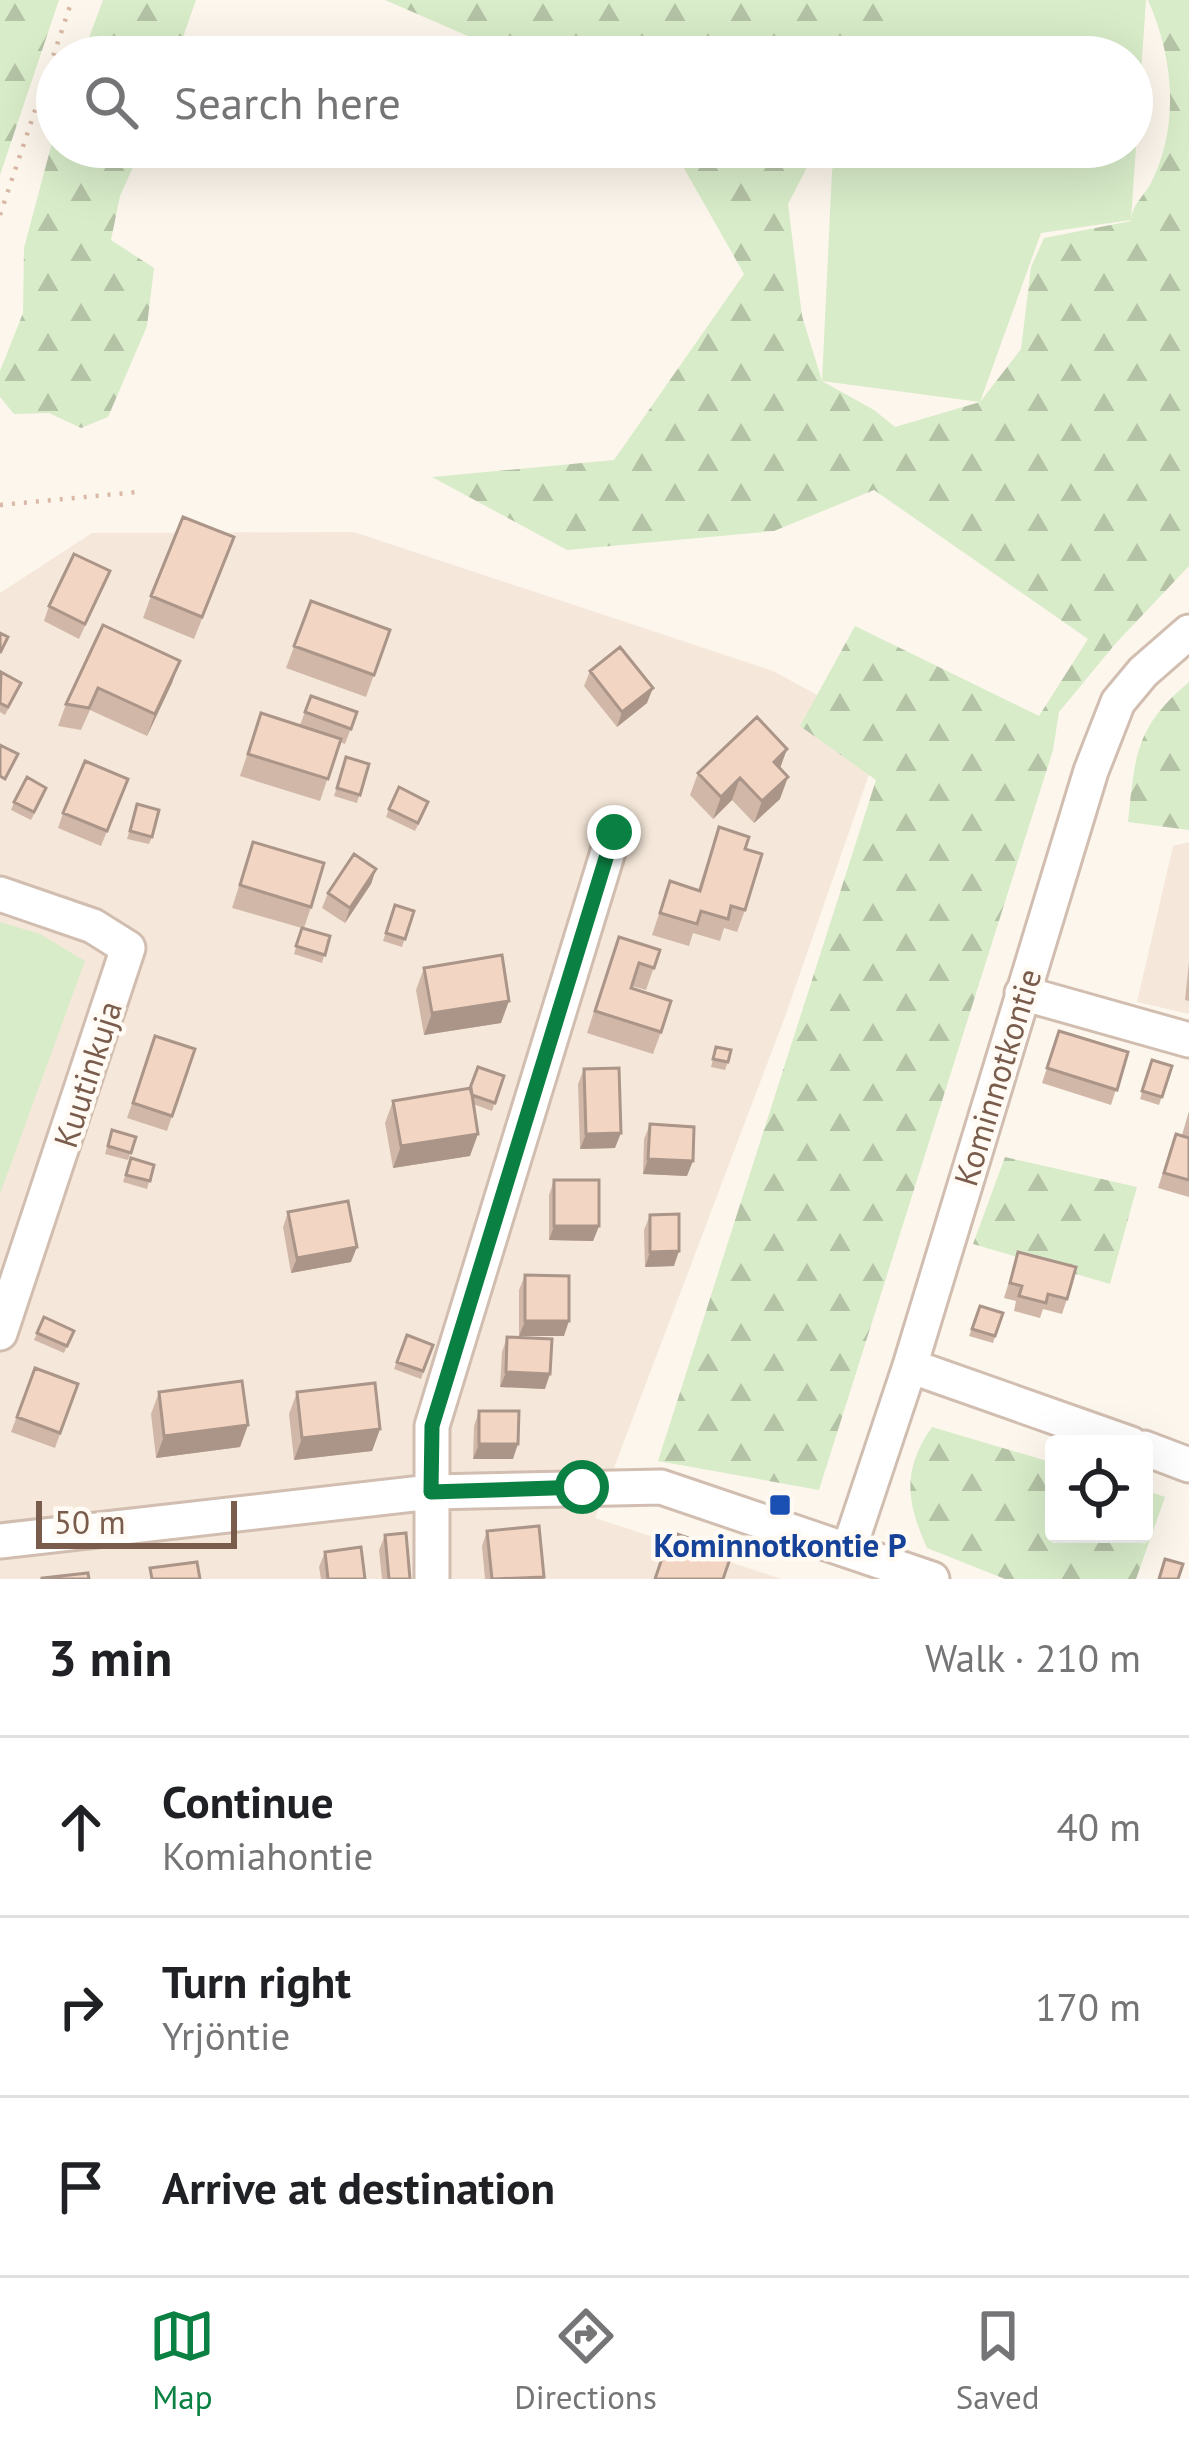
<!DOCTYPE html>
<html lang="en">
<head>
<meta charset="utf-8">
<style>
  :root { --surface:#fff; --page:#f6f6f6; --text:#202124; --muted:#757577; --line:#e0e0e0; --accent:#0b8043 }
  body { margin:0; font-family:"PT Sans",sans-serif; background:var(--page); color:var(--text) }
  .controls { position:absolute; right:36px; bottom:36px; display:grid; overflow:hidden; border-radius:12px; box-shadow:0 12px 48px #0002 }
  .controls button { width:108px; height:108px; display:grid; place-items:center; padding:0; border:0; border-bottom:3px solid var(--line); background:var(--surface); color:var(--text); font:60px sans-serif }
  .scale { position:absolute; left:36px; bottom:30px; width:201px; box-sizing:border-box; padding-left:12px; border:6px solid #7a5c4d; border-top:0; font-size:33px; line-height:42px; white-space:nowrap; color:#7a5c4d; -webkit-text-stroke:9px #fffaf3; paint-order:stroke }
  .stop { position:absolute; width:36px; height:36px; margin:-27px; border:9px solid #0b8043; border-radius:50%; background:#fff }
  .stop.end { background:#0b8043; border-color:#fff; box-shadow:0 3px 12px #0008 }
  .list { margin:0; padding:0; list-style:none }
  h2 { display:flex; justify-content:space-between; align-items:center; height:156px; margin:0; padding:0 48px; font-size:51px }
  h2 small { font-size:39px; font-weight:400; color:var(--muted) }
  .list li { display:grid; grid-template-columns:78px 1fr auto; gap:36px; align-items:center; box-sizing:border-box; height:180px; padding:0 48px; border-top:3px solid var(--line) }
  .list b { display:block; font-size:45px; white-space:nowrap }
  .list p { margin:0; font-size:39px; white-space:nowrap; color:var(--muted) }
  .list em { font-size:39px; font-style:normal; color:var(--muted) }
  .icon { flex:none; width:66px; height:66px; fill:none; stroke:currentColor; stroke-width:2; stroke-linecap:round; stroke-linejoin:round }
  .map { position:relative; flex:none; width:1189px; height:1579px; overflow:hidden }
  .search { position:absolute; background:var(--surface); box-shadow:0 12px 48px #0002; left:36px; right:36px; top:36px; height:132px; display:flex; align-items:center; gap:30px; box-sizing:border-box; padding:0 42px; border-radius:66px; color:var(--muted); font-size:45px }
  .sheet { height:696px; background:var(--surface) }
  nav { display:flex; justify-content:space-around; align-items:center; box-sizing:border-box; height:168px; border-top:3px solid var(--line); background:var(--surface); font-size:33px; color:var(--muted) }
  nav a { display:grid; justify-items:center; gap:6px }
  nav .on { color:var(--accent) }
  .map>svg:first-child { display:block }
  .residential { fill:#f5e8da }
  .green { fill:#d8ecc9 }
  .forest { fill:url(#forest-firs) }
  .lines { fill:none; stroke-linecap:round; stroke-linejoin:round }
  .minor-casing { stroke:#d1beb0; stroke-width:39 }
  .path { stroke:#d9b8a5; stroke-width:4.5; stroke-dasharray:3 9; stroke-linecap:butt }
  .minor { stroke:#fff; stroke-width:33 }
  .wall { fill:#d1b7a8 }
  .shaded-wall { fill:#aa9588 }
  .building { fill:#f3d5c3; stroke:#aa9588; stroke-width:3 }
  .route { stroke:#0b8043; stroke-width:15 }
  .transit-dot { fill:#1a4fb4; stroke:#fffaf3; stroke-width:4.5 }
  .labels { text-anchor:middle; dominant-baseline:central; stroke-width:9; stroke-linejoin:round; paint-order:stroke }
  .street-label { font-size:33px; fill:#7a5c4d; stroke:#fffaf3 }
  .transit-label { font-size:33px; font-weight:bold; fill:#164399; stroke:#fffaf3 }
</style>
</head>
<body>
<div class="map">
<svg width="1189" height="1579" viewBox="0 0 1189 1579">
  <defs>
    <pattern id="forest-firs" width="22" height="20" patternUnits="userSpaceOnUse" patternTransform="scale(3)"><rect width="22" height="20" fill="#d8ecc9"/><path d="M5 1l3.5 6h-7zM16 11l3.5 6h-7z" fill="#b4c2a5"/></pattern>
  </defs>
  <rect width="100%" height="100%" fill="#fdf6ec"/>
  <!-- residential -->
  <path class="residential" d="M 354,532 L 773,671 L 884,731 L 786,1014 L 595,1518 L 782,1579 L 0,1579 L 0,593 L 92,533 Z
    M 1189,842 L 1189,1014 L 1137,1002 L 1173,846 Z"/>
  <!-- green -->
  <path class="green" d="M 877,0 L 1146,0 L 1131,220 L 1041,233 L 980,402 L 822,381 L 832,171 L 838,147 L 1132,147 L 1132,57 L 862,57 Z
    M 0,922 L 40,934 L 85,961 L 0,1194 Z"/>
  <!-- forest -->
  <path class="forest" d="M 0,0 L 59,0 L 0,175 Z
    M 103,0 L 196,0 L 176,57 L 82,57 Z
    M 385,0 L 890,0 L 871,57 L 621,57 L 610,39 L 514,56 Z
    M 1148,0 L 1189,0 L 1189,566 L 1116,643 L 1059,712 L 1053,750 L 819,1490 L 658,1461 L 876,780 L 800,726 L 855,626 L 1039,716 L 1088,639 L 874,490 L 774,531 L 567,550 L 432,477 L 614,460 L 744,274 L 672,147 L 822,147 L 813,156 L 788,204 L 802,316 L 822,381 L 874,410 L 895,427 L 980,402 L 1021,349 L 1031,267 L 1044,238 L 1131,221 C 1132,203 1145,196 1152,181 C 1180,123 1173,56 1148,0 Z
    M 57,124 L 57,147 L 142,147 L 120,196 L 111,240 L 154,268 L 147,326 L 108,417 L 81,428 L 49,413 L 14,414 L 0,397 L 0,371 L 23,313 L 24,248 Z
    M 1189,682 L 1189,830 L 1128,822 C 1135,756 1135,727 1189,682 Z
    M 1005,1157 L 1137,1187 L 1110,1284 L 973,1244 Z
    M 932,1427 L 1054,1463 L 1054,1534 L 1144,1534 L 1144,1490 L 1165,1497 L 1136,1579 L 1005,1579 L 927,1548 C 906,1501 902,1470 932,1427 Z"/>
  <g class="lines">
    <!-- minor casing -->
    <g class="minor-casing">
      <path id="minor" d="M 0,894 L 93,926 L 128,948 L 0,1333
        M 1022,993 L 1189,1040
        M 910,1366 L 1131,1444
        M 1144,1448 L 1189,1465
        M 0,1541 L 431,1492 L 661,1487 L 932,1579
        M 849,1549 L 910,1366 L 1091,771 L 1118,702 L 1143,672 L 1189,632
        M 432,1579 L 432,1426 L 614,832"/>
    </g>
    <!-- path -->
    <path class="path" d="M 0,215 L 72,0
      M 0,505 L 138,492"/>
    <!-- minor -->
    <use href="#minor" class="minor"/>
  </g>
  <!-- wall -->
  <path class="wall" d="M 226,559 L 194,639 L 143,618 L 151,596 Z
    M 110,571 L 79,639 L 44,621 L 49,606 Z
    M 311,601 L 390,630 L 366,697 L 286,668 Z
    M 103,625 L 172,683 L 147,736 L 90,710 L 81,730 L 58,726 L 66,704 Z
    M 590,671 L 647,703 L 617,727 L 584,686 Z
    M 0,674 L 18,690 L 5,715 L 0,712 Z
    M 311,696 L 357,712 L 345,744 L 340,742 L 320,801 L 240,776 L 261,713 L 300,725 Z
    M 787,749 L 780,768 L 780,799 L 754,823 L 732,800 L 713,819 L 690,795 L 698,773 Z
    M 346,757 L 369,764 L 357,803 L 334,796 Z
    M 128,779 L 101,846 L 58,828 L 63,813 Z
    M 44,795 L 31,820 L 11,810 L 14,802 Z
    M 137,804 L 152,837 L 149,844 L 127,839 Z
    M 389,809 L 426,809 L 415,831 L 386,817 Z
    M 719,827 L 745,849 L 745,910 L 737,932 L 724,928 L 720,941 L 693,933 L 689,946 L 652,935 L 670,881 L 698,890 Z
    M 253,842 L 311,907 L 304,928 L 330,936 L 322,963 L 294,954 L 302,928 L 232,908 Z
    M 376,869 L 371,884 L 345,923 L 322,908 L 328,893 Z
    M 395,905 L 414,911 L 402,947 L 383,941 Z
    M 660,950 L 646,990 L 632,986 L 631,988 L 661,1032 L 653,1054 L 587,1033 L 611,959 Z
    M 1189,962 L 1189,1001 L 1185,1000 Z
    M 424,968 L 501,1023 L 424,1035 L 416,990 Z
    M 1059,1031 L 1128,1052 L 1111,1105 L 1042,1083 Z
    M 155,1036 L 172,1116 L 167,1131 L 127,1118 Z
    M 716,1047 L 728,1062 L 725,1070 L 711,1067 Z
    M 1152,1060 L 1172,1066 L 1159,1105 L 1140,1099 Z
    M 584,1069 L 615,1148 L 580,1149 L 578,1084 Z
    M 504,1076 L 492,1111 L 473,1104 L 470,1156 L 393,1168 L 385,1123 L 393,1101 L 470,1088 Z
    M 1189,1111 L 1189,1197 L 1158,1188 L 1170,1149 L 1182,1135 Z
    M 650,1124 L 687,1176 L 643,1174 L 644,1139 Z
    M 112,1130 L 136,1137 L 128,1160 L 105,1154 Z
    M 131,1158 L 154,1165 L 147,1189 L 123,1182 Z
    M 554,1180 L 599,1226 L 593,1241 L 549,1240 L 549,1195 Z
    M 288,1212 L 351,1262 L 291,1273 L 283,1227 Z
    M 650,1215 L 674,1266 L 645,1267 L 644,1230 Z
    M 1018,1252 L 1067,1299 L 1062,1314 L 1043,1309 L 1040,1318 L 1014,1311 L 1016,1301 L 1004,1298 Z
    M 525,1275 L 564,1336 L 519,1336 L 519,1290 Z
    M 980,1306 L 1003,1313 L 993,1343 L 969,1336 Z
    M 44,1317 L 74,1331 L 64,1353 L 34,1340 Z
    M 407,1335 L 433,1345 L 421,1379 L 394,1369 Z
    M 507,1337 L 545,1389 L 500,1387 L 502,1352 Z
    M 35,1368 L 78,1384 L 55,1448 L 11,1432 Z
    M 159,1392 L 248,1425 L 240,1447 L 156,1458 L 151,1414 Z
    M 297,1392 L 380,1429 L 372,1451 L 294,1460 L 289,1414 Z
    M 479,1411 L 513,1459 L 473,1459 L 474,1426 Z
    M 487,1531 L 544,1577 L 543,1579 L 485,1579 L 482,1546 Z
    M 385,1535 L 410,1579 L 382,1579 L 379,1550 Z
    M 325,1552 L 365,1579 L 321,1579 L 319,1567 Z"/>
  <!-- shaded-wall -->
  <path class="shaded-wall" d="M 180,661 L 172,683 L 147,736 L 155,714 Z
    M 653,688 L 647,703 L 617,727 L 622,712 Z
    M 787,749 L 779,771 L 774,762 Z
    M 788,777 L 780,799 L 754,823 L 762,801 Z
    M 740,778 L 732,800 L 713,819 L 721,797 Z
    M 376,869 L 371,884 L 345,923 L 350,908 Z
    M 509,1001 L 501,1023 L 424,1035 L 432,1013 Z
    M 621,1133 L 615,1148 L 580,1149 L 586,1134 Z
    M 478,1134 L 470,1156 L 393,1168 L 401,1146 Z
    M 648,1159 L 693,1161 L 687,1176 L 643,1174 Z
    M 554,1226 L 599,1226 L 593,1241 L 549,1240 Z
    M 357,1247 L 351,1262 L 291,1273 L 297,1258 Z
    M 679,1251 L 674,1266 L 645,1267 L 650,1252 Z
    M 525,1321 L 569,1321 L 564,1336 L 519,1336 Z
    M 506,1372 L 550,1374 L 545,1389 L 500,1387 Z
    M 248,1425 L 240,1447 L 156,1458 L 164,1436 Z
    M 380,1429 L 372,1451 L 294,1460 L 302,1438 Z
    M 479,1444 L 518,1444 L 513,1459 L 473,1459 Z"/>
  <!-- building -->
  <path class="building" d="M 183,517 L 234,537 L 202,617 L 151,596 Z
    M 74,554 L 110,571 L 85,624 L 49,606 Z
    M 311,601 L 390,630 L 374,675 L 294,646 Z
    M 103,625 L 180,661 L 155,714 L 98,688 L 89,708 L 66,704 Z
    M 0,633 L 8,637 L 0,653 Z
    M 620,647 L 653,688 L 622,712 L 590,671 Z
    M 1,672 L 21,683 L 8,707 L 0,703 Z
    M 311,696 L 357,712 L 351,729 L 305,712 Z
    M 261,713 L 341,739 L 328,779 L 248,754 Z
    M 757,717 L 787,749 L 774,762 L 788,777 L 762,801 L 740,778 L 721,797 L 698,773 Z
    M 0,745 L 18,754 L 5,779 L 0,776 Z
    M 346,757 L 369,764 L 360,795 L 337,788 Z
    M 85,761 L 128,779 L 107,831 L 63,813 Z
    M 27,777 L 46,788 L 34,812 L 14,802 Z
    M 399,787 L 428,802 L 418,823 L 389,809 Z
    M 137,804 L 159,810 L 152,837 L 130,831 Z
    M 719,827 L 749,837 L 745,849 L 762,854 L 745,910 L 731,906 L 728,919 L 701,911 L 697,924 L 660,913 L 670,881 L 700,891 Z
    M 253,842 L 324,863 L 311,907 L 240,885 Z
    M 354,854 L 376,869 L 350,908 L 328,893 Z
    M 395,905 L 414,911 L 405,939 L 386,933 Z
    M 302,928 L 330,936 L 325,955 L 296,946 Z
    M 619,937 L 660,950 L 654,968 L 639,963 L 631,988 L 671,1001 L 661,1032 L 595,1011 Z
    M 502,955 L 509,1001 L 432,1013 L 424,968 Z
    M 1059,1031 L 1128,1052 L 1117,1090 L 1047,1068 Z
    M 155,1036 L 195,1049 L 172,1116 L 133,1103 Z
    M 716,1047 L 731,1050 L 728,1062 L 713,1059 Z
    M 1152,1060 L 1172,1066 L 1162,1097 L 1142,1091 Z
    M 478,1067 L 504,1076 L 495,1103 L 472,1095 L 470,1088 Z
    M 619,1068 L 621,1133 L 586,1134 L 584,1069 Z
    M 471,1088 L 478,1134 L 401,1146 L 393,1101 Z
    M 650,1124 L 694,1127 L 693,1161 L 648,1159 Z
    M 112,1130 L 136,1137 L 131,1153 L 108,1146 Z
    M 1176,1134 L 1189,1138 L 1189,1180 L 1164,1173 Z
    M 131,1158 L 154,1165 L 150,1181 L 126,1175 Z
    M 554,1180 L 599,1180 L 599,1226 L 554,1226 Z
    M 348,1201 L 357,1247 L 297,1258 L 288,1212 Z
    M 679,1214 L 679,1251 L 650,1252 L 650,1215 Z
    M 1018,1252 L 1076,1267 L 1067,1299 L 1048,1294 L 1046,1303 L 1019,1296 L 1022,1286 L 1010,1283 Z
    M 525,1275 L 569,1276 L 569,1321 L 525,1321 Z
    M 980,1306 L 1003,1313 L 995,1336 L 972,1329 Z
    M 44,1317 L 74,1331 L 67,1346 L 37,1333 Z
    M 407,1335 L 433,1345 L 423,1371 L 397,1362 Z
    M 507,1337 L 552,1339 L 550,1374 L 506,1372 Z
    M 35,1368 L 78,1384 L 60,1433 L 17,1417 Z
    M 242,1381 L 248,1425 L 164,1436 L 159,1392 Z
    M 375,1383 L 380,1429 L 302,1438 L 297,1392 Z
    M 479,1411 L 519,1411 L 518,1444 L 479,1444 Z
    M 539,1526 L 544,1577 L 492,1579 L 487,1531 Z
    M 671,1532 L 732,1553 L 723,1579 L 655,1579 Z
    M 406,1533 L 410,1579 L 389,1579 L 385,1535 Z
    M 361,1547 L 365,1579 L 328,1579 L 325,1552 Z
    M 1165,1559 L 1183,1564 L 1178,1579 L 1159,1579 Z
    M 197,1562 L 200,1579 L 152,1579 L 150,1568 Z
    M 88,1573 L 89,1579 L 42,1579 L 42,1578 Z"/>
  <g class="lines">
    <!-- route -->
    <path class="route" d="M 582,1487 L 431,1492 L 432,1426 L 614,832"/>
  </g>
  <!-- markers -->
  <rect class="transit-dot" x="768" y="1493" width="24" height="24" rx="6"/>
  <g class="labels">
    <!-- street labels -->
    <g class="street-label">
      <text transform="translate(87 1074) rotate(-72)">Kuutinkuja</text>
      <text transform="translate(997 1077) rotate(-73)">Kominnotkontie</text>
    </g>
    <!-- transit labels -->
    <g class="transit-label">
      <text x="780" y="1544">Kominnotkontie P</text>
    </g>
  </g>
</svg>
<div class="controls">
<button><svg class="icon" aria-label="locate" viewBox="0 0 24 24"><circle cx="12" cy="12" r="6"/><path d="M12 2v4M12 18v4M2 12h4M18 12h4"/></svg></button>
</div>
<div class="scale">50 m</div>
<div class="stop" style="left:582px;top:1487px"></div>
<div class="stop end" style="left:614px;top:832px"></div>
<div class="search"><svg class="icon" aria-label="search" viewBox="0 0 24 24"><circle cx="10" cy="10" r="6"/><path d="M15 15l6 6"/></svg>Search here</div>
</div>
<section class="sheet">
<h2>3 min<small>Walk · 210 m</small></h2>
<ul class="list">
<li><svg class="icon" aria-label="ahead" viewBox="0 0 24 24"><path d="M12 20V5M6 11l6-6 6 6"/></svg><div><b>Continue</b><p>Komiahontie</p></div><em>40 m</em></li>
<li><svg class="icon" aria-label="right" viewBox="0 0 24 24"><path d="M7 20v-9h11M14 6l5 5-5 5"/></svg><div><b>Turn right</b><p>Yrjöntie</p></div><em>170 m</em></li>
<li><svg class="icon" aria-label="arrive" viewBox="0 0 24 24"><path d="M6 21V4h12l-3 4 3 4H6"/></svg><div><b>Arrive at destination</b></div></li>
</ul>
</section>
<nav>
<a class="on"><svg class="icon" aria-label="map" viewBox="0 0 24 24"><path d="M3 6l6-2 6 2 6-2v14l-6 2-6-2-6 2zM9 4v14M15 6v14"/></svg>Map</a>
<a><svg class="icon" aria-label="directions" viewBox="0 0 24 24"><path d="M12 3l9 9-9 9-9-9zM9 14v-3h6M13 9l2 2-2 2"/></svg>Directions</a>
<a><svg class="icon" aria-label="saved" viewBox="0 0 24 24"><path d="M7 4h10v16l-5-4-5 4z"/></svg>Saved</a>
</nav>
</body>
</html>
